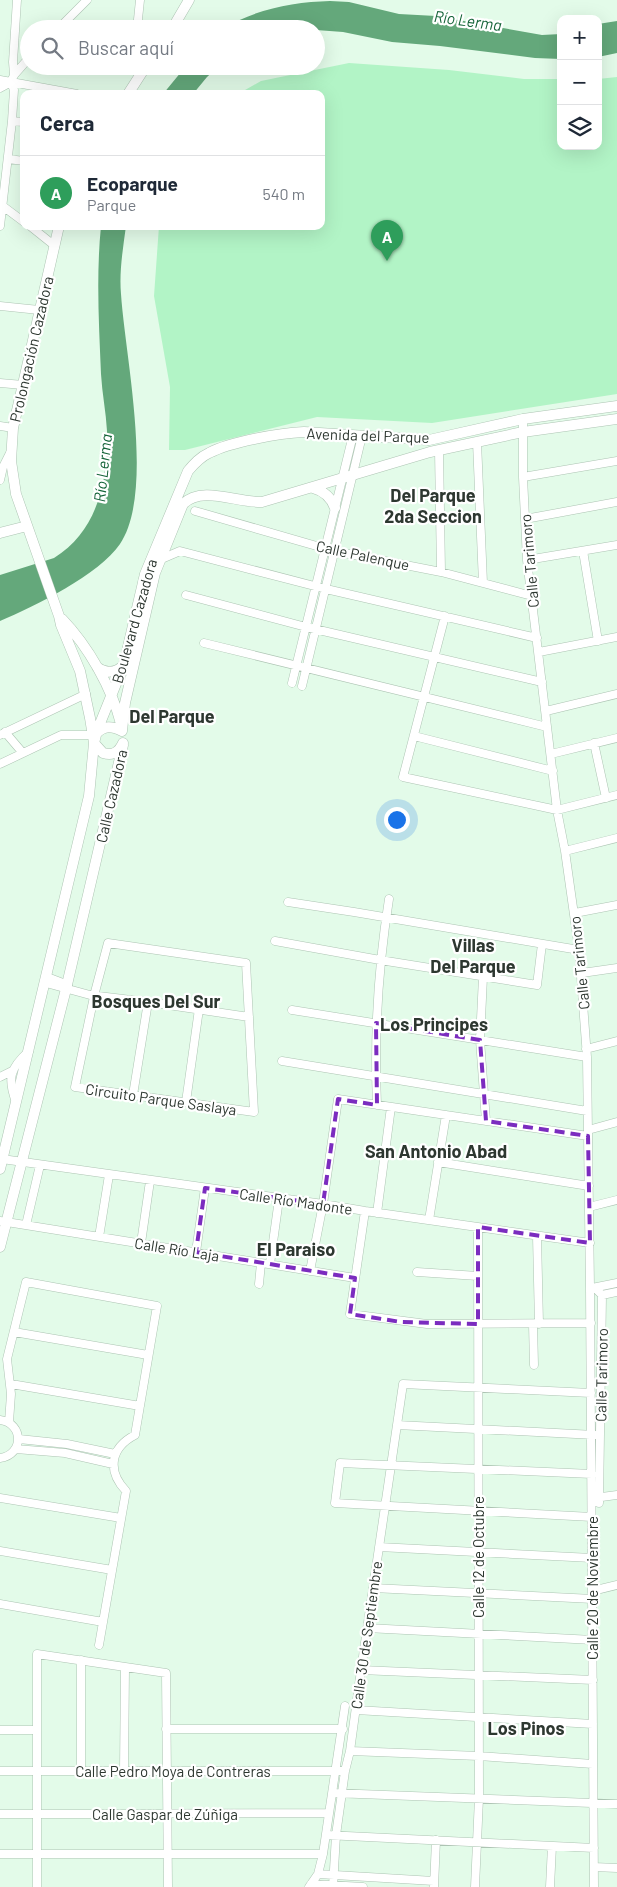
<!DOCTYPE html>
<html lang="es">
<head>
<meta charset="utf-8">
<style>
  :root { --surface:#fff; --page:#f6f6f7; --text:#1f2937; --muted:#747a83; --line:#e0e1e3; --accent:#0f766e }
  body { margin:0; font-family:Barlow,sans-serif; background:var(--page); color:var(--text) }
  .controls { position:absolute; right:15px; top:15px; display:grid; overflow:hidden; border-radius:10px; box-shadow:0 5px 20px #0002 }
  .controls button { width:45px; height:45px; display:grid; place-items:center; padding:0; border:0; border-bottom:1px solid var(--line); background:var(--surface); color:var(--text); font:25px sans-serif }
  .you { position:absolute; left:396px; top:819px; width:18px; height:18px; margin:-12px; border:4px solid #fff; border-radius:50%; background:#1a73e8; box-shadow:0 0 0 8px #1a73e833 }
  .badge { display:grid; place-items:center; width:32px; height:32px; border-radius:50%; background:var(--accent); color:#fff; font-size:16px; font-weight:700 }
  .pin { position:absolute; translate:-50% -41px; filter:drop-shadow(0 1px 2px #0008) }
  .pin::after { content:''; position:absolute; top:26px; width:18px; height:15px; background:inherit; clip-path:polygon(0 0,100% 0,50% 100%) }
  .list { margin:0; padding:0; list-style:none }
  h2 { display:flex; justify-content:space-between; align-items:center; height:65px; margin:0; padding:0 20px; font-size:21px }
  h2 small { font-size:16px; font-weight:400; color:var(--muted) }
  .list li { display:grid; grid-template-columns:32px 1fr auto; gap:15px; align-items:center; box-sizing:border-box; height:75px; padding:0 20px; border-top:1px solid var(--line) }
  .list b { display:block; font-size:19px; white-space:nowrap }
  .list p { margin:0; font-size:16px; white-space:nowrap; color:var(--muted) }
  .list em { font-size:16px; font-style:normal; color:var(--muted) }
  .icon { flex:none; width:28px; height:28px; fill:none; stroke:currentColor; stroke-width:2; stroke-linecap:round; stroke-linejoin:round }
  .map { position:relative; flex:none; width:617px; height:1887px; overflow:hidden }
  .search { position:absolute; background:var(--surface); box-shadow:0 5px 20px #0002; left:20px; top:20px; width:305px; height:55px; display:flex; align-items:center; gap:12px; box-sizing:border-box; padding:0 18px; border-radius:28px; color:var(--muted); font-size:19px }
  .panel { position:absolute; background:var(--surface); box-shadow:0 5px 20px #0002; left:20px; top:90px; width:305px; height:140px; border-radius:10px }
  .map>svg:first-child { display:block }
  .green { fill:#b2f4c6 }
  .water { fill:#64a87b }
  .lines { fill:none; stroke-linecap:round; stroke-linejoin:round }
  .street-casing { stroke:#adc4b3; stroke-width:9 }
  .secondary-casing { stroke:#adc4b3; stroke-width:11 }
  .street { stroke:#fff; stroke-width:8 }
  .secondary { stroke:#fff; stroke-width:10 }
  .marked { fill:none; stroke:#7b2cbf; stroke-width:4; stroke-dasharray:10 6; stroke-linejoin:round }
  .labels { text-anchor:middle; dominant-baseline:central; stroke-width:4.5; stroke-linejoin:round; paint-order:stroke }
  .street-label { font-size:15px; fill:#2d3730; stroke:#fff }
  .water-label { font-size:16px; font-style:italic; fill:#156439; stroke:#fff }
  .quarter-label { font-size:18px; font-weight:bold; fill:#2d3730; stroke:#fff }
</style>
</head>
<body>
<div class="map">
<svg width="617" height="1887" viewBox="0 0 617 1887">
  <rect width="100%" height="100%" fill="#e3fbe9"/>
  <!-- green -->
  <path class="green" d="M 349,63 L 449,70 L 524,79 L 561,79 L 561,146 L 598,146 L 598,79 L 617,77 L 617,394 L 432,423 L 317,417 L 185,450 L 169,450 L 170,387 L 154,296 L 159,226 L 321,226 L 321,94 L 238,94 L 261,81 Z"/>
  <!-- water -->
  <path class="water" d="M 330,1 L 349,2 L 399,14 L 436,16 L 542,35 L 561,34 L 561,59 L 535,58 L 440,46 L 392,42 L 343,32 L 316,30 L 316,29 L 223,29 C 255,9 294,2 330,1 Z
    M 617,21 L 617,53 L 598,57 L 598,24 Z
    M 186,66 L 219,66 L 207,77 L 193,94 L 163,94 Z
    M 101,226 L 126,226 C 123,248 119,272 121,294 C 125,356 155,492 120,544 C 99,575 35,606 0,621 L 0,575 L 54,558 C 98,531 108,480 107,431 C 106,412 102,393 101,374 C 99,325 96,276 101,226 Z"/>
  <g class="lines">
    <!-- street casing -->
    <g class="street-casing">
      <path id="street" d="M 58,29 L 87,0
        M 137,29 L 140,0
        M 14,75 L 13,62 L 17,0
        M 0,80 L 77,94
        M 0,88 L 11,82 L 14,75 L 29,58
        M 12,121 L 24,122
        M 8,159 L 24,161
        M 0,204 L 24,222
        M 0,226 L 12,121 L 14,90 L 11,82
        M 30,226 L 55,246
        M 0,306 L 39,310
        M 0,383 L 23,385
        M 523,419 L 523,477 L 527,560 L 557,810 L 565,851 L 579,950 L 587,1057 L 590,1288 L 594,1887
        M 0,426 L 13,428
        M 477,442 L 483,583
        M 439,450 L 441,572
        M 523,477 L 617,461
        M 0,480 L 3,467 L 10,453
        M 195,511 L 334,551 L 441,572 L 532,596
        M 525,519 L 617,502
        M 583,551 L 598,641
        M 159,560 L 180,551 L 326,589 L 537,638
        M 527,560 L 617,545
        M 186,595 L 306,627 L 542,682
        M 445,616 L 403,777 L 557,810 L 617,795
        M 204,643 L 547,727
        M 539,652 L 617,637
        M 292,683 L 353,435
        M 302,686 L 362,436
        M 546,711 L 617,694
        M 5,732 L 22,752
        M 0,735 L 86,694
        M 414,736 L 553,771
        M 594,743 L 606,798
        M 551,754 L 617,738
        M 0,764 L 61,735 L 92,735
        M 565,851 L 617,838
        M 288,902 L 354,912 L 579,950
        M 575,913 L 617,905
        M 275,941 L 380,960 L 537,985 L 542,944
        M 108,943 L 246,963 L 254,1112 L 75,1087 L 95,992 Z
        M 582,973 L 617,968
        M 47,977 L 68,985
        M 483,977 L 480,1040 L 486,1121
        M 46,983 L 90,995 L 148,1002 L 249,1017
        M 292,1010 L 587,1057
        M 586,1049 L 617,1041
        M 282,1061 L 587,1111
        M 0,1077 L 12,1071
        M 133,1095 L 148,1002
        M 16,1102 C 7,1078 10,1068 29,1051
        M 186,1102 L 199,1009
        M 377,1105 C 374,1036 378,968 389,899
        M 588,1130 L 617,1122
        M 2,1159 L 323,1204 L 365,1211 L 590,1243
        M 438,1162 L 589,1186
        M 589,1207 L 617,1200
        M 365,1211 L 350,1314 L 427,1324 L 591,1323
        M 377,1213 L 391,1107
        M 429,1220 L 446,1115
        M 0,1221 L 355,1278
        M 26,1225 L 40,1165
        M 537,1236 L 539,1324
        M 99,1237 L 109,1175
        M 141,1243 L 150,1181
        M 196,1252 L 205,1188
        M 270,1264 L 279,1199
        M 310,1271 L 323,1204 L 338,1099 L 588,1136
        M 417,1272 L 478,1276
        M 259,1284 L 261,1263
        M 590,1288 L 596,1289 L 602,1295 L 599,1503
        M 592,1288 L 617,1283
        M 602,1295 L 617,1292
        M 533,1324 L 534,1365
        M 14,1332 L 148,1355
        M 11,1384 L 140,1406
        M 0,1420 C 24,1423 24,1455 0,1458
        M 9,1422 L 11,1394 L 7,1359 L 26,1282 L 157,1306 L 135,1435 C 110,1448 107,1471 126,1491 L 99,1645
        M 397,1425 L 595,1435
        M 19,1439 L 67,1444 L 115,1454
        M 16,1449 L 65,1453 L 113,1464
        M 592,1474 L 340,1463 L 335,1503 L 592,1517
        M 0,1498 L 121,1518
        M 594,1498 L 617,1495
        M 379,1547 L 592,1558
        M 0,1551 L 112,1570
        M 373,1588 L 593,1599
        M 592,1591 L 617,1585
        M 0,1604 L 103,1622
        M 367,1628 L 593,1640
        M 81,1660 L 81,1771
        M 361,1670 L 593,1680
        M 356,1710 L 593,1724
        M 166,1729 L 343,1729
        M 0,1730 L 37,1730
        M 350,1751 L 479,1756 L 593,1764
        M 0,1771 L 345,1771
        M 124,1771 L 125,1667
        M 333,1793 L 617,1804
        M 0,1814 L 329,1813
        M 326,1835 L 594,1848
        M 0,1854 L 323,1854
        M 594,1867 L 617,1868
        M 318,1874 L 434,1881
        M 311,1884 L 363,1887
        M 37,1887 L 37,1654 L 166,1673 L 168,1887
        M 309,1887 L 318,1874 L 323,1854 L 345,1706
        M 333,1887 L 336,1835 L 345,1771 L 350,1751 L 361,1670 L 403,1384 L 591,1393
        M 434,1887 L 436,1840
        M 475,1887 L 479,1798 L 478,1227
        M 550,1887 L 552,1846"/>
    </g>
    <!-- secondary casing -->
    <g class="secondary-casing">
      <path id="secondary" d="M 172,29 L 189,0
        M 128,94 L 146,66
        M 313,488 C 324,491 331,497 335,508
        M 0,533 L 27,526
        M 62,619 C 88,646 112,688 121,724
        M 97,667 C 106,674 116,673 124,665
        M 96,734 C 104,725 112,726 122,731 L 125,703 L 155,573 L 183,504 C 202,485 237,503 262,502 L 430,452 L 523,432 L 617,419
        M 123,743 C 119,752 113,756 103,753 L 94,743 L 97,731 L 124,664 L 145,574 L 188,471 C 194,464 200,457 209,453 C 230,442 279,433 304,432 L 429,440 L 523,419 L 617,406
        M 0,1169 L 89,796 L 94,743 L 90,718 L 80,671 L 61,625 L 59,616 L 16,494 L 11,461 L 13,428 L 59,226
        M 0,1247 L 66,989 L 123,745"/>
    </g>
    <!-- street -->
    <use href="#street" class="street"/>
    <!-- secondary -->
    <use href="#secondary" class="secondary"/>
  </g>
  <!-- marked area -->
  <path class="marked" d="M 376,1023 L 480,1040 L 486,1121 L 588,1136 L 590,1243 L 478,1227 L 478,1324 L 401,1322 L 350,1314 L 355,1278 L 196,1252 L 205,1188 L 323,1204 L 338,1099 L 377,1105 Z"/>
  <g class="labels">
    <!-- street labels -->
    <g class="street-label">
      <text transform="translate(31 349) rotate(-77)">Prolongación Cazadora</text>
      <text transform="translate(368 435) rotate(2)">Avenida del Parque</text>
      <text transform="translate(363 555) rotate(12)">Calle Palenque</text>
      <text transform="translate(529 561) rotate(-95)">Calle Tarimoro</text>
      <text transform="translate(134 621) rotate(-74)">Boulevard Cazadora</text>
      <text transform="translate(111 796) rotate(-77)">Calle Cazadora</text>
      <text transform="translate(579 963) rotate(-96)">Calle Tarimoro</text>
      <text transform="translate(161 1099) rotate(8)">Circuito Parque Saslaya</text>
      <text transform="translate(296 1201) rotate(8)">Calle Río Madonte</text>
      <text transform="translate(177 1249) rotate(9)">Calle Río Laja</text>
      <text transform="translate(601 1375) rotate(-89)">Calle Tarimoro</text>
      <text transform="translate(478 1557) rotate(-90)">Calle 12 de Octubre</text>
      <text transform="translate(592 1588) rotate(-90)">Calle 20 de Noviembre</text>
      <text transform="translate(366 1635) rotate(-82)">Calle 30 de Septiembre</text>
      <text x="173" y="1771">Calle Pedro Moya de Contreras</text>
      <text x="165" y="1814">Calle Gaspar de Zúñiga</text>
    </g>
    <!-- water labels -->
    <g class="water-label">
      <text transform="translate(468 20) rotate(8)">Río Lerma</text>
      <text transform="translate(102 468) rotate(-84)">Río Lerma</text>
    </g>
    <!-- quarter labels -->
    <g class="quarter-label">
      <text x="433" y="495">Del Parque<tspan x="433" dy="21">2da Seccion</tspan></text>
      <text x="172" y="716">Del Parque</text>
      <text x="473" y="945">Villas<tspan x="473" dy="21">Del Parque</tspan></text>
      <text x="156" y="1001">Bosques Del Sur</text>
      <text x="434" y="1024">Los Principes</text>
      <text x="436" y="1151">San Antonio Abad</text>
      <text x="296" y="1249">El Paraiso</text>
      <text x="526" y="1728">Los Pinos</text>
    </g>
  </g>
</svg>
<div class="controls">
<button>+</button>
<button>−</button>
<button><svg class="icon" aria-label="layers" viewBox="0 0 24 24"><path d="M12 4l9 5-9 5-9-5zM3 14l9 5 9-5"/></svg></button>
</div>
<div class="you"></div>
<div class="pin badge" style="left:387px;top:261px;background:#2e9e5b">A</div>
<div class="search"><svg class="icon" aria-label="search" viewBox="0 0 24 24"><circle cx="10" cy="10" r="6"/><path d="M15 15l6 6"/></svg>Buscar aquí</div>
<section class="panel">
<h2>Cerca<small></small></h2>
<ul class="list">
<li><span class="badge" style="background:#2e9e5b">A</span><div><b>Ecoparque</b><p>Parque</p></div><em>540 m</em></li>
</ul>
</section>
</div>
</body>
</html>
